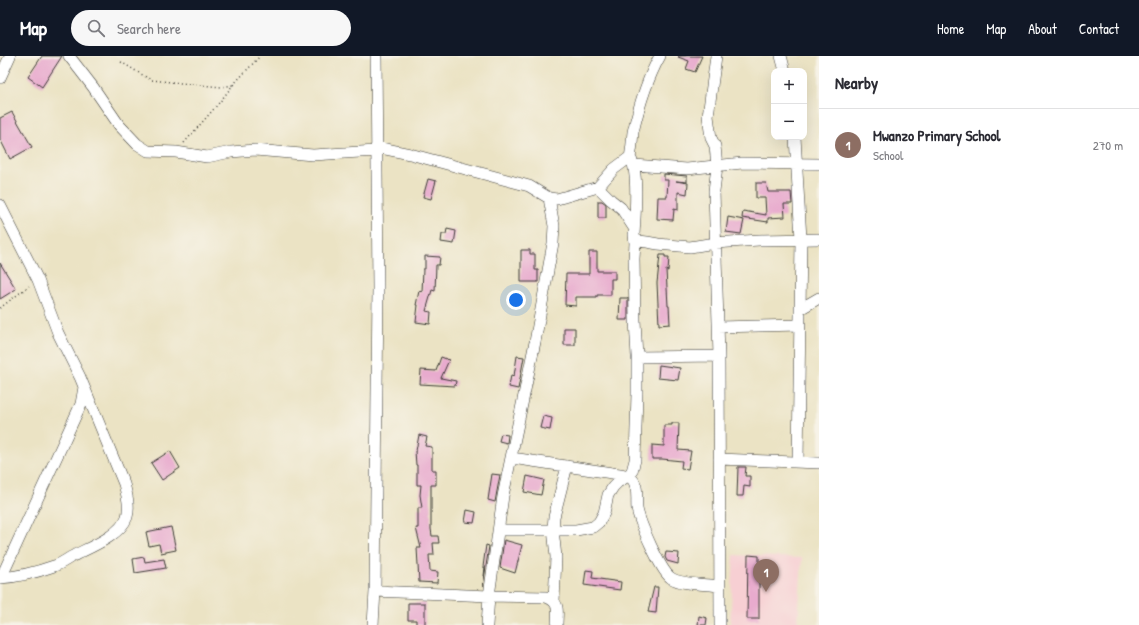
<!DOCTYPE html>
<html lang="en">
<head>
<meta charset="utf-8">
<style>
  :root { --surface:#fff; --page:#f7f7f7; --text:#2b2b33; --muted:#7c7c81; --line:#e1e1e2; --accent:#111827 }
  body { margin:0; font-family:"Patrick Hand",sans-serif; background:var(--page); color:var(--text) }
  .controls { position:absolute; right:12px; top:12px; display:grid; overflow:hidden; border-radius:8px; box-shadow:0 4px 16px #0002 }
  .controls button { width:36px; height:36px; display:grid; place-items:center; padding:0; border:0; border-bottom:1px solid var(--line); background:var(--surface); color:var(--text); font:20px sans-serif }
  .you { position:absolute; left:516px; top:244px; width:14px; height:14px; margin:-10px; border:3px solid #fff; border-radius:50%; background:#1a73e8; box-shadow:0 0 0 6px #1a73e833 }
  .badge { display:grid; place-items:center; width:26px; height:26px; border-radius:50%; background:var(--accent); color:#fff; font-size:13px; font-weight:700 }
  .pin { position:absolute; translate:-50% -33px; filter:drop-shadow(0 1px 2px #0008) }
  .pin::after { content:''; position:absolute; top:21px; width:14px; height:12px; background:inherit; clip-path:polygon(0 0,100% 0,50% 100%) }
  .list { margin:0; padding:0; list-style:none }
  h2 { display:flex; justify-content:space-between; align-items:center; height:52px; margin:0; padding:0 16px; font-size:17px }
  h2 small { font-size:13px; font-weight:400; color:var(--muted) }
  .list li { display:grid; grid-template-columns:26px 1fr auto; gap:12px; align-items:center; box-sizing:border-box; height:72px; padding:0 16px; border-top:1px solid var(--line) }
  .list b { display:block; font-size:15px; white-space:nowrap }
  .list p { margin:0; font-size:13px; white-space:nowrap; color:var(--muted) }
  .list em { font-size:13px; font-style:normal; color:var(--muted) }
  .icon { flex:none; width:22px; height:22px; fill:none; stroke:currentColor; stroke-width:2; stroke-linecap:round; stroke-linejoin:round }
  .map { position:relative; flex:none; width:819px; height:569px; overflow:hidden }
  header { display:flex; align-items:center; gap:24px; box-sizing:border-box; height:56px; padding:0 20px; background:var(--accent); color:#fff }
  header strong { font-size:19px }
  nav { display:flex; gap:22px; margin-inline-start:auto; font-size:14px }
  .search { width:280px; height:36px; background:var(--page); display:flex; align-items:center; gap:10px; box-sizing:border-box; padding:0 14px; border-radius:22px; color:var(--muted); font-size:15px }
  main { display:flex }
  aside { flex:1; background:var(--surface) }
  .map>svg:first-child { display:block }
  .built { fill:#f7cfd3 }
  .building { fill:#e8abce }
  .lines { fill:none; stroke-linecap:round; stroke-linejoin:round }
  .minor-casing { stroke:#3b3a35; stroke-width:12 }
  .path { stroke:#3b3a35; stroke-width:1.5; stroke-dasharray:1 3; stroke-linecap:butt }
  .minor { stroke:#fff; stroke-width:11 }
</style>
</head>
<body>
<header>
<strong>Map</strong>
<div class="search"><svg class="icon" aria-label="search" viewBox="0 0 24 24"><circle cx="10" cy="10" r="6"/><path d="M15 15l6 6"/></svg>Search here</div>
<nav><a>Home</a><a>Map</a><a>About</a><a>Contact</a></nav>
</header>
<main>
<div class="map">
<svg width="819" height="569" viewBox="0 0 819 569">
  <rect width="100%" height="100%" fill="#f7f3e8"/>
  <filter id="ink" filterUnits="userSpaceOnUse"><feTurbulence type="fractalNoise" baseFrequency=".025" numOctaves="2"/><feDisplacementMap in="SourceGraphic" scale="8" xChannelSelector="R" yChannelSelector="G"/><feConvolveMatrix kernelMatrix="1 2 1 2 8 2 1 2 1" color-interpolation-filters="sRGB"/></filter>
  <filter id="wash" filterUnits="userSpaceOnUse"><feTurbulence type="fractalNoise" baseFrequency=".012" numOctaves="4" result="noise"/><feDisplacementMap in="SourceGraphic" scale="16" xChannelSelector="R" yChannelSelector="G"/><feGaussianBlur stdDeviation="0.9" result="paint"/><feColorMatrix in="noise" values="0 0 0 0 0 0 0 0 0 0 0 0 0 0 0 0 0 1.4 0 .05"/><feComposite in="paint" operator="in"/></filter>
  <g filter="url(#wash)">
    <rect width="100%" height="100%" fill="#ebe3c4"/>
    <!-- built -->
    <path class="built" d="M 734,499 L 802,502 L 798,569 L 730,569 Z"/>
    <g id="blocks">
      <!-- building -->
      <path class="building" d="M 42,0 L 62,0 L 42,31 L 28,21 Z
        M 679,0 L 702,0 L 695,16 L 686,13 L 689,5 L 678,1 Z
        M 12,56 L 32,91 L 10,103 L 0,83 L 0,62 Z
        M 664,118 L 687,120 L 687,126 L 676,125 L 688,127 L 687,138 L 678,136 L 678,154 L 674,153 L 673,164 L 657,163 L 658,141 L 667,141 L 668,124 L 664,124 Z
        M 428,123 L 436,125 L 431,143 L 423,141 Z
        M 756,127 L 766,127 L 768,136 L 791,136 L 792,148 L 784,148 L 785,161 L 768,162 L 768,166 L 742,162 L 743,155 L 766,159 L 765,142 L 756,142 Z
        M 598,145 L 602,145 L 606,148 L 606,162 L 598,162 Z
        M 728,161 L 744,164 L 741,178 L 726,176 Z
        M 447,173 L 456,175 L 454,188 L 441,186 L 442,178 L 446,178 Z
        M 521,194 L 530,194 L 530,198 L 535,198 L 535,214 L 538,214 L 538,226 L 521,226 Z
        M 589,196 L 597,196 L 597,215 L 615,215 L 615,223 L 611,223 L 611,239 L 597,239 L 597,241 L 576,241 L 576,250 L 565,249 L 566,218 L 589,218 Z
        M 660,199 L 665,199 L 665,201 L 669,201 L 668,215 L 666,214 L 668,250 L 669,250 L 670,268 L 659,269 L 657,227 Z
        M 425,200 L 440,201 L 439,209 L 436,209 L 435,235 L 432,234 L 426,255 L 431,256 L 430,268 L 416,266 L 418,249 L 416,249 L 419,235 L 422,236 L 423,213 L 425,213 Z
        M 0,207 L 16,233 L 0,243 Z
        M 620,242 L 628,242 L 628,264 L 619,264 Z
        M 564,272 L 575,272 L 575,289 L 564,289 Z
        M 517,300 L 524,301 L 518,333 L 509,331 L 511,319 L 514,320 Z
        M 441,301 L 449,304 L 441,322 L 456,325 L 455,330 L 420,328 L 421,314 L 436,315 Z
        M 659,309 L 680,312 L 678,324 L 658,322 Z
        M 543,360 L 552,362 L 550,374 L 540,372 Z
        M 672,367 L 679,367 L 678,394 L 691,395 L 688,413 L 681,412 L 682,405 L 662,403 L 652,403 L 652,389 L 664,390 L 664,369 L 672,369 Z
        M 501,378 L 508,379 L 507,387 L 499,385 Z
        M 419,379 L 427,381 L 425,390 L 432,391 L 432,414 L 436,414 L 436,429 L 431,429 L 431,473 L 432,480 L 438,480 L 439,487 L 433,487 L 434,499 L 429,499 L 430,515 L 438,516 L 437,527 L 419,526 L 417,492 L 421,492 L 416,472 L 418,472 L 418,452 L 422,452 L 420,439 L 421,429 L 417,429 L 417,409 L 416,409 L 415,395 L 416,395 Z
        M 170,395 L 180,412 L 162,424 L 151,407 Z
        M 738,411 L 746,411 L 745,420 L 750,420 L 750,431 L 744,430 L 743,440 L 737,440 Z
        M 492,418 L 500,419 L 495,446 L 488,444 Z
        M 527,420 L 544,424 L 541,439 L 524,436 Z
        M 467,454 L 476,456 L 474,467 L 465,466 Z
        M 171,471 L 176,494 L 161,497 L 159,488 L 149,490 L 146,476 Z
        M 504,484 L 522,489 L 515,517 L 500,512 Z
        M 486,489 L 489,490 L 483,530 L 485,511 L 483,511 Z
        M 666,496 L 679,497 L 678,508 L 667,505 L 665,501 Z
        M 748,499 L 759,500 L 759,563 L 747,563 Z
        M 144,501 L 145,506 L 164,503 L 166,512 L 135,517 L 133,503 Z
        M 586,514 L 593,515 L 592,522 L 621,526 L 620,534 L 584,529 Z
        M 654,531 L 658,531 L 656,557 L 648,556 Z
        M 408,547 L 425,547 L 425,569 L 416,569 L 416,564 L 408,564 Z
        M 699,560 L 707,562 L 706,569 L 698,569 Z"/>
    </g>
  </g>
  <g filter="url(#ink)">
    <use href="#blocks" fill-opacity="0" stroke="#3b3a35" stroke-width="1"/>
    <g class="lines">
      <!-- minor casing -->
      <g class="minor-casing">
        <path id="minor" d="M 69,0 L 93,31 L 119,69 L 137,88 L 148,95 L 176,96 L 207,101 L 231,96 L 255,94 L 313,99 L 376,95
          M 716,0 L 708,60 L 711,82 L 715,90 L 717,110 L 714,135 L 719,300 L 720,569
          M 781,0 L 785,15
          M 0,22 L 10,0
          M 795,81 L 801,183 L 798,406
          M 376,91 L 410,98 L 529,130 L 549,142 L 557,143 L 598,131 L 614,113 L 630,101 C 632,93 632,84 633,76 C 639,50 647,23 660,0
          M 631,103 C 639,118 635,160 634,179 L 635,187
          M 634,109 L 687,113 L 742,107 L 819,108
          M 598,131 L 611,144 L 621,152 L 634,172
          M 0,149 L 38,224 L 58,277 L 80,321 L 124,428 C 127,439 130,450 127,461 C 120,480 90,491 73,500 C 67,503 61,508 54,510 C 37,516 18,521 0,522
          M 800,253 L 819,242
          M 718,271 L 800,269
          M 637,301 L 719,300
          M 512,402 L 612,417 C 618,418 628,418 632,423 C 639,430 636,444 637,453 C 640,467 660,514 671,522 C 682,529 707,528 720,530
          M 719,403 L 819,407
          M 499,474 L 576,474 L 593,471 L 599,466 L 604,457 L 608,439 L 613,431 L 618,426 L 628,420 L 632,415 L 635,404 L 637,338 L 637,301 L 635,264 L 634,203 L 635,187 L 639,185 L 647,186 L 658,188 L 690,191 L 715,187 L 759,184 L 819,183
          M 1,522 L 81,348 L 84,331
          M 375,535 L 489,540 L 546,541 C 561,546 557,556 557,569
          M 554,545 L 556,501 L 553,473 L 554,461 L 567,410
          M 373,569 L 375,535 L 378,232 L 376,0
          M 487,569 L 489,540 L 503,440 L 535,286 L 553,187 L 554,170 L 549,142"/>
      </g>
      <!-- path -->
      <path class="path" d="M 121,6 L 151,24 L 221,31 L 233,29
        M 184,87 L 219,47 L 233,29 L 260,0
        M 0,252 L 29,230"/>
      <!-- minor -->
      <use href="#minor" class="minor"/>
    </g>
  </g>
</svg>
<div class="controls">
<button>+</button>
<button>−</button>
</div>
<div class="you"></div>
<div class="pin badge" style="left:766px;top:536px;background:#8d6e63">1</div>
</div>
<aside>
<h2>Nearby<small></small></h2>
<ul class="list">
<li><span class="badge" style="background:#8d6e63">1</span><div><b>Mwanzo Primary School</b><p>School</p></div><em>270 m</em></li>
</ul>
</aside>
</main>
</body>
</html>
